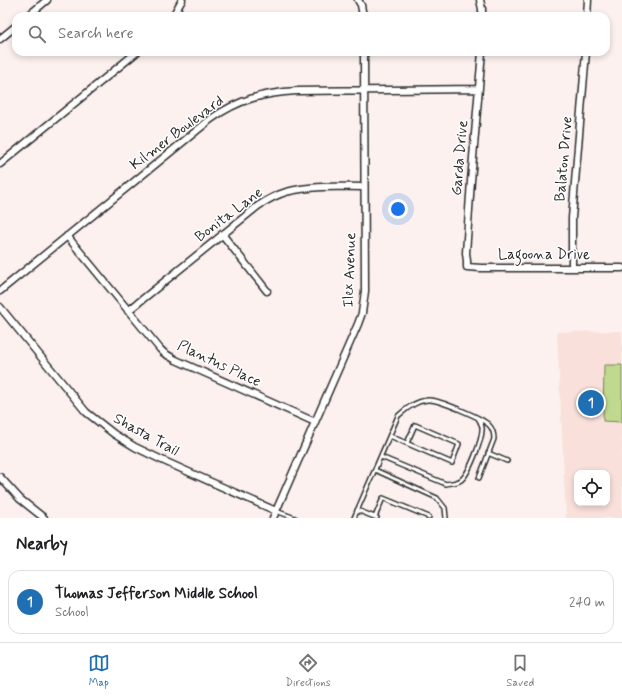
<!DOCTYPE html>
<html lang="en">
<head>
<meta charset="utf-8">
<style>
  :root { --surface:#fff; --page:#f2f2f2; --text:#202124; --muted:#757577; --line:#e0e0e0; --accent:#1f6fb2 }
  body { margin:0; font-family:Mynerve,sans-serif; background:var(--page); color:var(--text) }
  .controls { position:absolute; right:12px; bottom:12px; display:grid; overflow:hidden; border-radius:8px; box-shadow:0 2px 6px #0003 }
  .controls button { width:36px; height:36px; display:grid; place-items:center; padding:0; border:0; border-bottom:1px solid var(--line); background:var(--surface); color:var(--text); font:20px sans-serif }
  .you { position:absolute; left:398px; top:209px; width:14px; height:14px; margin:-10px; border:3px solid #fff; border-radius:50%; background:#1a73e8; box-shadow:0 0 0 6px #1a73e833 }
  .badge { display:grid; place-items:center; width:26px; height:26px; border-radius:50%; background:var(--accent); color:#fff; font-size:13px; font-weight:700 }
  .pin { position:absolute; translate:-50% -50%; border:2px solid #fff; box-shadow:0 1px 4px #0006 }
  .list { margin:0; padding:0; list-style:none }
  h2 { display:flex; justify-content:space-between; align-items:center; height:52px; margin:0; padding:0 16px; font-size:17px }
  h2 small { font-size:13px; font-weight:400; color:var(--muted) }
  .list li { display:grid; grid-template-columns:26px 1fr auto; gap:12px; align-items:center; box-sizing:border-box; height:64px; margin:0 8px 8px; padding:0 8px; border:1px solid var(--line); border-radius:12px }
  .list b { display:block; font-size:15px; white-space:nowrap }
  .list p { margin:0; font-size:13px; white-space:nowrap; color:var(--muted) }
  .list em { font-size:13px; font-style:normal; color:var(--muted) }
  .icon { flex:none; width:22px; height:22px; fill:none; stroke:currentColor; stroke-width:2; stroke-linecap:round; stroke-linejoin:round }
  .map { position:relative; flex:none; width:622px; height:518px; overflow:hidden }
  .search { position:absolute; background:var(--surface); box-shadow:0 2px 6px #0003; left:12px; right:12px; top:12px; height:44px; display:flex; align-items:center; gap:10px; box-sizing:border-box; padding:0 14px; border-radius:12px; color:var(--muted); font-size:15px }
  .sheet { height:124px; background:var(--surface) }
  nav { display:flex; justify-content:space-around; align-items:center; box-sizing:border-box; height:56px; border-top:1px solid var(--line); background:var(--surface); font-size:11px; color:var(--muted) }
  nav a { display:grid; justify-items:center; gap:2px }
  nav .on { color:var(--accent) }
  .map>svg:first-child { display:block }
  .built { fill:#f9e0da; fill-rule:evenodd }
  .green { fill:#c1d98f; stroke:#76825d }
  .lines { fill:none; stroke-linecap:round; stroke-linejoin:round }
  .lane-casing { stroke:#2b2b2b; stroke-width:6 }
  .street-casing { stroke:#2b2b2b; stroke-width:9 }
  .lane { stroke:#fff; stroke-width:3 }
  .street { stroke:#fff; stroke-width:6 }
  .labels { text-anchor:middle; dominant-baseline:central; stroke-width:3; stroke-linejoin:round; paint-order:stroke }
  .street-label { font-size:15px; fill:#2b2b2b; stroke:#fff }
</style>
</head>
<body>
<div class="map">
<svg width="622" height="518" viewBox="0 0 622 518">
  <rect width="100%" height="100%" fill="#fcf1ee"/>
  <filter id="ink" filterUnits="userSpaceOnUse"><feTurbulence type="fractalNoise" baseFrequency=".025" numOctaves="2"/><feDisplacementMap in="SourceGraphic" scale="8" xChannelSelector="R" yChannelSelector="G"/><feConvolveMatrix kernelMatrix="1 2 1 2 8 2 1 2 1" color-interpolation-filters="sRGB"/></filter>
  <g filter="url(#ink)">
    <!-- built -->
    <path class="built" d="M 622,331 L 622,518 L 566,518 L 557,332 ZM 577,473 L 607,473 L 607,503 L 577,503 Z"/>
    <!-- green -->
    <path class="green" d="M 604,365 L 622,365 L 622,422 L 603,421 Z"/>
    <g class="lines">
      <!-- lane casing -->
      <g class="lane-casing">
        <path id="lane" d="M 390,436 L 452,463 L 459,444 L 415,425 L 407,443
          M 488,453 L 507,461
          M 381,457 L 446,484 C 451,483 457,483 461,480 C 469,474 482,440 482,430 C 483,426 480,422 478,418
          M 375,470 L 437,498 L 445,508 L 446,518
          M 357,510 L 377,518
          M 276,511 L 295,518
          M 375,517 L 383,498 L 429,517 L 428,518
          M 354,518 L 398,416 C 407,408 416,401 428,400 C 438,399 482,418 489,425 C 493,429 494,433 494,439 L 479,478"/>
      </g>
      <!-- street casing -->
      <g class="street-casing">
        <path id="street" d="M 358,0 L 361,5 L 363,16
          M 480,0 L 482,9 L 482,16
          M 28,16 L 47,0
          M 173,16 L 182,0
          M 587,16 L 588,0
          M 0,39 L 16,26
          M 482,52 L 471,181 L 466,253 L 467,261 L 467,267 L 481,268 L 622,268
          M 0,164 L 137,52
          M 222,234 L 267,291
          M 67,236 L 160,349 L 164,353 L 176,360 L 315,422
          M 572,268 L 572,218 L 586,52
          M 0,291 L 211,119 C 239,99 264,93 297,91 L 479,89
          M 0,307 L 86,412 L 114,434 L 135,447 L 164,461 L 276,511
          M 128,311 L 258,206 C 267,200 276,195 286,192 C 311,185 339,187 364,187
          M 0,477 L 20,499 L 44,518
          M 273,518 L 358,324 L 362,313 L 365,291 L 364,52"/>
      </g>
      <!-- lane -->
      <use href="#lane" class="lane"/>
      <!-- street -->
      <use href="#street" class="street"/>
    </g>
  </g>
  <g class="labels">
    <!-- street labels -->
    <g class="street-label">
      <text transform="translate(177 133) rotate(-37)">Kilmer Boulevard</text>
      <text transform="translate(460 158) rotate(-85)">Garda Drive</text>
      <text transform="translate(564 159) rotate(-85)">Balaton Drive</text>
      <text transform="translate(229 215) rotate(-37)">Bonita Lane</text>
      <text x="544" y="255">Lagoona Drive</text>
      <text transform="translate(350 270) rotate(-88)">Ilex Avenue</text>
      <text transform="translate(219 364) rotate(25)">Plantus Place</text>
      <text transform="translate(146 435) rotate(29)">Shasta Trail</text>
    </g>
  </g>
</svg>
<div class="controls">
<button><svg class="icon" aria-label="locate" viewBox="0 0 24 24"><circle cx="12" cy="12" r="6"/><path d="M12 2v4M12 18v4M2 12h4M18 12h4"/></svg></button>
</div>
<div class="you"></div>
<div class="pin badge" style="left:591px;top:403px">1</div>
<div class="search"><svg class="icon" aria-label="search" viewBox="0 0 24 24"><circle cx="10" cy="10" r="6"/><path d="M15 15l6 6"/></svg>Search here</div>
</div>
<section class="sheet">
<h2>Nearby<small></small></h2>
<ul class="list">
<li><span class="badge">1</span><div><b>Thomas Jefferson Middle School</b><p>School</p></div><em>240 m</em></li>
</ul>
</section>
<nav>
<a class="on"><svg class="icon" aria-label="map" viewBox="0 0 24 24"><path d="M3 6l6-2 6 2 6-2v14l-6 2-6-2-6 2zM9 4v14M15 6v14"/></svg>Map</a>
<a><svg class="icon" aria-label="directions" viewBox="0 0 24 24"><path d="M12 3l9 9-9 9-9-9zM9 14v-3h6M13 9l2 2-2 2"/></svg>Directions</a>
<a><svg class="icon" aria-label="saved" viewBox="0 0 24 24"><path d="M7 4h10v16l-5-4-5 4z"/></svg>Saved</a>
</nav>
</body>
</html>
